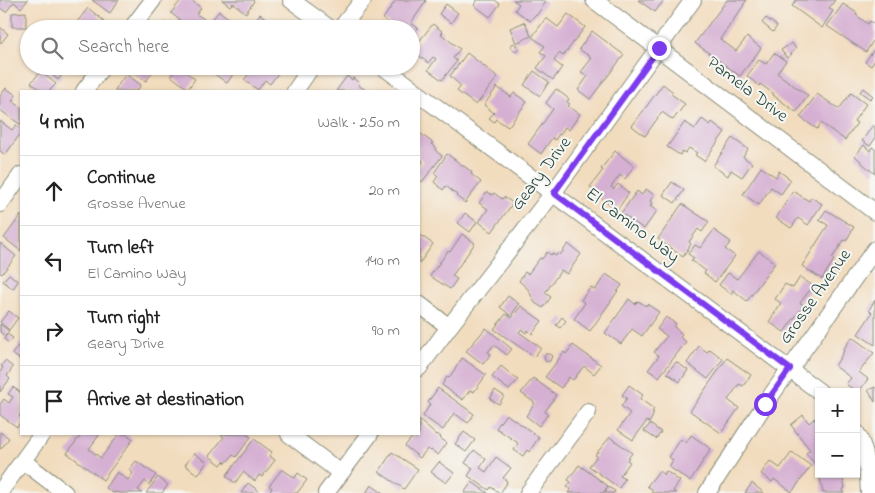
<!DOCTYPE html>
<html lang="en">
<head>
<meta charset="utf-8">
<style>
  :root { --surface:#fff; --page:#f2f2f2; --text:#222; --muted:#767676; --line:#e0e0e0 }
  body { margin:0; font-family:"Indie Flower",sans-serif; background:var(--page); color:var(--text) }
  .controls { position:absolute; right:15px; bottom:15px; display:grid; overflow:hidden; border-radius:0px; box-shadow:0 1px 4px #0004 }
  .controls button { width:45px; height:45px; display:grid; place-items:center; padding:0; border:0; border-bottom:1px solid var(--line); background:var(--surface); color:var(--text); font:25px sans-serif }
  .stop { position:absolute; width:15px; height:15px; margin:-11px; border:4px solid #7c3aed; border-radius:50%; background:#fff }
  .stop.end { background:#7c3aed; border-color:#fff; box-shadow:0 1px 5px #0008 }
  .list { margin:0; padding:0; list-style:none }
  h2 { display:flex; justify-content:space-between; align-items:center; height:65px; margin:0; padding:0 20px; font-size:21px }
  h2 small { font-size:16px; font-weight:400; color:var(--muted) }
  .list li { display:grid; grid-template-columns:32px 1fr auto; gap:15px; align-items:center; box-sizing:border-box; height:70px; padding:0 20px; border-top:1px solid var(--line) }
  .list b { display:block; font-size:19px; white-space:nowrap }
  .list p { margin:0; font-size:16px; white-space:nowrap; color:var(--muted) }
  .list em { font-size:16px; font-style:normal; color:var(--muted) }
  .icon { flex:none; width:28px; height:28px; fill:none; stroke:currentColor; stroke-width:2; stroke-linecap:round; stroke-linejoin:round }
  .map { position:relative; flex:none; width:875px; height:493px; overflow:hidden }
  .search { position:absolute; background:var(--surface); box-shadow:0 1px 4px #0004; left:20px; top:20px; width:400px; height:55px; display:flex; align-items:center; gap:12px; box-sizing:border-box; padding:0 18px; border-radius:28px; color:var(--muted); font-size:19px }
  .panel { position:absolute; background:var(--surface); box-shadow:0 1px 4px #0004; left:20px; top:90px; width:400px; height:345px; border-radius:0px }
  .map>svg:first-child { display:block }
  .building { fill:#d6b0d3 }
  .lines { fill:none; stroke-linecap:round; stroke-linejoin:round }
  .street-casing { stroke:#888c79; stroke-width:18 }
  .street { stroke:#fff; stroke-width:16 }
  .route { stroke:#7c3aed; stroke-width:6 }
  .labels { text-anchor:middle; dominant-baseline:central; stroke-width:4; stroke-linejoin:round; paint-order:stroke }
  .street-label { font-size:18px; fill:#1f3d34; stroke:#f6f6f2 }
</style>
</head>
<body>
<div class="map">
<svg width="875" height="493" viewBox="0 0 875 493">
  <rect width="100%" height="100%" fill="#f6f6f2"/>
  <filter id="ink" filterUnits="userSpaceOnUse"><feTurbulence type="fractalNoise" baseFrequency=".02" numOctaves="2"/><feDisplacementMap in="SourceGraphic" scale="10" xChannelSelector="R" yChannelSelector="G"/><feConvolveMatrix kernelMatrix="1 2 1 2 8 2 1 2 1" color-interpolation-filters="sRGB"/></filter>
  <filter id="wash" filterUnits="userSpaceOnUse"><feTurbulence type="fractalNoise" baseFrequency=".0096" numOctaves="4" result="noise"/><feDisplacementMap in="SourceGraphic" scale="20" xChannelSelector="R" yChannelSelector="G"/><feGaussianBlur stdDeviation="1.12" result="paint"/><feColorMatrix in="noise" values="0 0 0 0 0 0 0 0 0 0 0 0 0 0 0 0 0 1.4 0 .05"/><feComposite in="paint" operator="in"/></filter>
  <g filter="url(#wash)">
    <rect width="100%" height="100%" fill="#f2dcbe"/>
    <g id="blocks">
      <!-- building -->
      <path class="building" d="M 0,0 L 28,0 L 21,8 L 14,2 L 6,12 L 0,8 Z
        M 92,0 L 119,0 L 110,13 Z
        M 181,0 L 191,0 L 201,8 L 196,14 L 204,19 L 202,21 L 206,24 L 203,29 L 191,29 L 171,13 Z
        M 222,0 L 253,0 L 254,1 L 246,13 L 233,3 L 230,6 Z
        M 396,0 L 425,0 L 426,1 L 411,23 L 418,28 L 411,37 L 411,29 L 386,29 L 390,24 L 383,19 Z
        M 477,0 L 495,0 L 500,4 L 490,17 L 474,5 Z
        M 513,0 L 544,0 L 546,2 L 536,16 L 535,15 L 530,21 L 515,10 L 519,4 Z
        M 638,0 L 664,0 L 655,12 Z
        M 727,0 L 747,0 L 743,5 L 744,5 L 720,39 L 736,51 L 747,37 L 761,48 L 740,76 L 695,43 Z
        M 796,0 L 835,0 L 829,8 L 833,11 L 822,28 L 792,6 Z
        M 446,4 L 458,13 L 451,23 L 439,14 Z
        M 843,4 L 857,13 L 856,15 L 868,24 L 870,21 L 875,24 L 875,38 L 866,52 L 827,26 Z
        M 88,8 L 104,21 L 98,29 L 76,29 L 73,27 Z
        M 219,11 L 235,23 L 231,29 L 218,29 L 219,27 L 211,21 Z
        M 26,12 L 26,27 L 12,27 L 12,13 Z
        M 260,14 L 281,29 L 249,29 Z
        M 568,14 L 585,27 L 563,56 L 559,53 L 554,61 L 562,67 L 553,80 L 537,68 L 546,56 L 540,52 L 545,46 L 532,37 L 546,18 L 558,27 Z
        M 766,18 L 777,26 L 773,32 L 762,23 Z
        M 164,22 L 173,29 L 160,29 Z
        M 525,22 L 531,36 L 516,43 L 510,28 Z
        M 433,24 L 443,32 L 441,34 L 460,49 L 453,58 L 457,61 L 442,80 L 428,70 L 436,59 L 433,57 L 428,63 L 412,50 Z
        M 0,27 L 8,34 L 1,43 L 0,42 Z
        M 592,31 L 624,55 L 590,99 L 578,90 L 588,76 L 581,72 L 592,58 L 579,49 Z
        M 513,43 L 519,47 L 516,52 L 510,47 Z
        M 792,43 L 796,49 L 791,53 L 792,54 L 787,58 L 781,50 Z
        M 875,48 L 875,60 L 871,66 L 865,62 Z
        M 467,53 L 498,77 L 476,105 L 457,91 L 461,86 L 450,76 Z
        M 774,53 L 786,61 L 777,73 L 808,96 L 796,112 L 773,95 L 774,94 L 760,84 L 759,86 L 747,76 L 759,60 L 766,64 Z
        M 37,66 L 52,66 L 45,75 L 56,84 L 49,91 L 42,91 L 31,83 L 40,72 L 35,68 Z
        M 132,66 L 157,66 L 146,81 L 130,70 Z
        M 178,66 L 195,79 L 188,89 L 171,76 Z
        M 218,66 L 231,66 L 236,70 L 227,83 L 213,73 Z
        M 242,66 L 272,66 L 279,72 L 270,84 L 265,80 L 258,90 L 244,80 L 250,72 Z
        M 54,68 L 62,75 L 58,80 L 50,73 Z
        M 534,71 L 549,82 L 540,96 L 524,85 Z
        M 126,74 L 141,85 L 137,91 L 114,91 Z
        M 347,76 L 352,80 L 353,78 L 359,83 L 358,85 L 367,91 L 336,91 Z
        M 663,84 L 673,92 L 671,94 L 685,104 L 673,120 L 662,112 L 645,136 L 632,126 Z
        M 497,87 L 511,97 L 514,93 L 527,102 L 508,127 L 496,119 L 494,122 L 489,118 L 494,113 L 484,105 Z
        M 6,88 L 16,95 L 12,101 L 21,107 L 21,125 L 0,110 L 0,96 Z
        M 863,88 L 873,96 L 870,99 L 860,92 Z
        M 556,89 L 569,99 L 567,102 L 570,104 L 568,106 L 580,114 L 569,130 L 565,127 L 560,135 L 559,134 L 555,140 L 552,138 L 541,154 L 528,144 L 553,109 L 546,103 Z
        M 851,93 L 866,104 L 854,121 L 857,123 L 845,140 L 821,123 L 817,129 L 800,117 L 817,94 L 839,109 Z
        M 702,119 L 710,125 L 712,122 L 725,132 L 704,161 L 695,155 L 697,153 L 689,148 L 685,153 L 682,151 L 680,155 L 667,147 L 685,122 L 695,129 Z
        M 0,121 L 12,130 L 16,125 L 21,129 L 21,133 L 5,155 L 0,151 Z
        M 873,125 L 875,127 L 875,139 L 870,146 L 862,141 Z
        M 421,134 L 433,143 L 431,144 L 436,148 L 435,150 L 442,156 L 422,182 L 419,179 L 419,169 L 423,161 L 419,157 L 419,135 L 420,136 Z
        M 732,138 L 748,149 L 743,157 L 752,163 L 742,177 L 731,170 L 728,176 L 713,166 Z
        M 864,145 L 870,151 L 872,147 L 875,149 L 875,174 L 862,163 L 862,162 L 855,156 Z
        M 615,151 L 634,166 L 625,179 L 620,175 L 611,187 L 614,189 L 618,184 L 629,193 L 617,210 L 600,197 L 602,196 L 590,187 L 603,170 L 601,169 Z
        M 447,154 L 472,172 L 471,174 L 481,182 L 465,203 L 456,196 L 457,195 L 446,186 L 443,190 L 434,182 L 438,176 L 434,173 Z
        M 761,167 L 776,177 L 779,171 L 791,180 L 781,194 L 771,187 L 759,205 L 743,194 Z
        M 672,182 L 684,190 L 675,203 L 663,195 Z
        M 646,189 L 654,195 L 650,201 L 652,203 L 650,206 L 657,211 L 644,229 L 621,213 L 637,191 L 642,195 Z
        M 793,191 L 809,201 L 811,197 L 822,204 L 808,225 L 798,218 L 791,228 L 776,218 Z
        M 487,192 L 492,195 L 494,193 L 502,199 L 504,197 L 513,203 L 492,232 L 479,222 L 488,209 L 479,203 Z
        M 682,204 L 709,222 L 702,232 L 698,229 L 689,242 L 691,244 L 683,257 L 658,239 Z
        M 826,210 L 854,227 L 846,241 L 844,240 L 832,258 L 834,260 L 822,279 L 802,266 L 828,225 L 819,220 Z
        M 465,213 L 477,222 L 470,232 L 458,223 Z
        M 21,215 L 21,251 L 4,238 Z
        M 714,230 L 731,242 L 725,249 L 735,256 L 715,282 L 704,273 L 706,271 L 691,260 L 694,258 L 688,254 L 695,245 L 700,248 Z
        M 419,234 L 433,244 L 419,264 Z
        M 462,234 L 475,243 L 452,276 L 457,279 L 450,289 L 430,276 L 448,251 L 450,252 Z
        M 0,243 L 16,256 L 2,274 L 0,273 Z
        M 568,244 L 581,254 L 567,274 L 561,270 L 545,293 L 551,297 L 543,308 L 535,303 L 528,289 L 519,281 L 525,272 L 528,274 L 540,258 L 542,259 L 547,252 L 551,255 L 552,253 L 556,256 L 558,253 L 560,255 Z
        M 759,251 L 775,263 L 747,301 L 733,290 L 731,294 L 719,285 L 728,273 L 737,279 Z
        M 9,274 L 18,281 L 13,289 L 3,281 Z
        M 606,274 L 622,285 L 590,331 L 574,319 L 585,303 L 581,300 L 591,287 L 595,290 Z
        M 800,277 L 813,286 L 800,303 L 804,305 L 784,332 L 769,322 L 781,303 L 775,299 L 785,284 L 793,288 Z
        M 508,296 L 519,304 L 511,316 L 500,307 Z
        M 629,299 L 635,304 L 638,301 L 646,306 L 647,304 L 659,312 L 642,336 L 632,329 L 621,344 L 605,333 Z
        M 875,300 L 875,345 L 858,334 L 872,313 L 869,310 Z
        M 521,306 L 542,321 L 532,334 L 528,330 L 526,333 L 521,329 L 519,332 L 541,348 L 534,357 L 494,329 L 506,314 L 512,318 Z
        M 9,311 L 18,318 L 9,330 L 0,322 Z
        M 562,317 L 566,321 L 560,328 L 556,325 Z
        M 666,317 L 676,324 L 674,327 L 682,334 L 680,337 L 686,342 L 659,377 L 648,370 L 659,356 L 654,352 L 667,336 L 657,329 Z
        M 0,324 L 9,331 L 5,336 L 0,332 Z
        M 486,328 L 512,349 L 507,355 L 494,345 L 488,352 L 491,354 L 483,364 L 466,351 Z
        M 7,334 L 13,338 L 9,343 L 4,339 Z
        M 852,337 L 874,353 L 859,372 L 868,379 L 858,393 L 846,384 L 851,378 L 835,366 L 844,351 L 843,350 Z
        M 21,342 L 21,360 L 12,354 Z
        M 573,345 L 601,365 L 594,374 L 584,366 L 573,380 L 569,377 L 561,388 L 545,377 L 564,352 L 566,354 Z
        M 699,346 L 707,352 L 710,349 L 723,359 L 708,379 L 687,363 Z
        M 545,354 L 549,354 L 552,356 L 550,361 L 546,362 L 544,358 Z
        M 462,358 L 486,375 L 474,392 L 470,390 L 463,400 L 442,385 L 447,377 L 449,378 Z
        M 727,358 L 751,375 L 743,386 L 739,384 L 728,400 L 739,408 L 721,433 L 690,411 Z
        M 5,361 L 13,367 L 7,376 L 10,379 L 0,392 L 0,372 L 3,367 L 1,366 Z
        M 676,362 L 688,370 L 680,382 L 667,373 Z
        M 501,366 L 518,380 L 509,390 L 492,377 Z
        M 533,378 L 556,395 L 545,412 L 548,414 L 539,426 L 526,416 L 535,403 L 521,393 Z
        M 629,385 L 643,395 L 640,399 L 654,409 L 652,412 L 654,413 L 652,415 L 653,416 L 649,423 L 647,421 L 633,440 L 618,430 L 630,413 L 621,406 L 627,398 L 622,395 Z
        M 13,387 L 21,393 L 21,413 L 19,416 L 21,418 L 21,421 L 17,427 L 0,415 L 0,404 L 4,399 L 9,403 L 13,397 L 8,394 Z
        M 875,387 L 875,402 L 868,390 Z
        M 438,388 L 474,414 L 468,423 L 454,413 L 443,430 L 423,416 L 430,404 L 428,402 Z
        M 495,390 L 504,396 L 499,404 L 490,399 Z
        M 506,414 L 539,437 L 529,452 L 527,450 L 523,456 L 514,450 L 518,443 L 496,428 Z
        M 803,415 L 809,423 L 815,418 L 819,423 L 819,464 L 815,464 L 806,453 L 810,450 L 791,425 Z
        M 419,420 L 436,435 L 437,434 L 441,437 L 440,438 L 447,443 L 438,455 L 431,450 L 430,451 L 427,449 L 420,458 L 405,446 L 415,434 L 419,434 Z
        M 650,424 L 661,432 L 656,439 L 644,431 Z
        M 0,432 L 9,438 L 1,449 L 0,448 Z
        M 464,432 L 475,440 L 466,452 L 455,444 Z
        M 82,434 L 100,434 L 89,449 L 101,458 L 119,434 L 126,434 L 133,439 L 103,480 L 67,453 Z
        M 220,434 L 246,434 L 251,437 L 236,457 L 233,455 L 226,463 L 224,461 L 221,465 L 209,456 L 224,437 Z
        M 691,435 L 711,449 L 690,481 L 669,467 L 673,460 L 669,457 L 681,439 L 686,443 Z
        M 610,437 L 632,453 L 627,460 L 630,462 L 620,476 L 625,479 L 619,488 L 589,466 L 597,456 L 595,455 Z
        M 254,439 L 272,452 L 269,456 L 275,460 L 262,477 L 259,475 L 255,481 L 243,472 L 235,483 L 226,476 Z
        M 474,450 L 486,459 L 480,468 L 486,472 L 496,457 L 511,468 L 503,478 L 507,481 L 506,483 L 507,483 L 500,493 L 491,487 L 489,490 L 468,476 L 473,468 L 465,463 Z
        M 392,452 L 418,469 L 404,489 L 379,472 Z
        M 792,452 L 811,466 L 792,492 L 774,479 L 772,482 L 761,474 L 770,461 L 780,468 Z
        M 194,453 L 207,462 L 198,475 L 185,465 Z
        M 136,461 L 156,475 L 149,485 L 145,481 L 138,490 L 142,493 L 118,493 L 117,492 L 113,493 L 106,488 L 117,472 L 128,480 L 133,473 L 129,470 Z
        M 439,462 L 454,473 L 446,483 L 431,472 Z
        M 579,465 L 608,486 L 603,493 L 568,493 L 571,489 L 567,487 L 571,482 L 568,480 Z
        M 282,469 L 295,478 L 298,473 L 307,480 L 297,493 L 269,493 L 272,488 L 269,486 Z
        M 659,471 L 664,475 L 666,471 L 680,481 L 673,491 L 676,493 L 651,493 L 653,490 L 647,486 Z
        M 838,474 L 842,474 L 845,488 L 843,489 L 844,493 L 823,493 L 820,478 Z
        M 158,477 L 168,485 L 162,493 L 146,493 Z
        M 472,482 L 488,493 L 464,493 Z
        M 248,483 L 259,491 L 257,493 L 241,493 Z
        M 752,483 L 764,493 L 745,493 Z
        M 371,485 L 383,493 L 366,493 Z
        M 608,487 L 615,491 L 614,493 L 607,493 L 605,492 Z"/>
    </g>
  </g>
  <g filter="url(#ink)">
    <use href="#blocks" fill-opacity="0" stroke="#888c79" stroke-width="1"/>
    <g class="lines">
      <!-- street casing -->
      <g class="street-casing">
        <path id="street" d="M 291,0 L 331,29
          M 594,0 L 875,212
          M 131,29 L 153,0
          M 340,29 L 363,0
          M 382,66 L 416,91
          M 84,91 L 103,66
          M 295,91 L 312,66
          M 419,94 L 820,392
          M 0,204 L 21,175
          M 419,304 L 449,327
          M 419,368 L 449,327 L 553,193 L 693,0
          M 856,432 C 867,450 868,472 869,493
          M 289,434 L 341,473
          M 23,461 L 65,493
          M 0,492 L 42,434
          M 326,493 L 370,434
          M 528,493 L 588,412
          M 707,493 L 765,404 L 875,249"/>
      </g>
      <!-- street -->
      <use href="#street" class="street"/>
    </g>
  </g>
  <g class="lines" filter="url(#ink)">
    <!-- route -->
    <path class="route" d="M 659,48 L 554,193 L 790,369 L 765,404"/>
  </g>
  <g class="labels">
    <!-- street labels -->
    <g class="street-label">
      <text transform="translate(747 90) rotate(37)">Pamela Drive</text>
      <text transform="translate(542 174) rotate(-53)">Geary Drive</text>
      <text transform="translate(632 226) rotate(37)">El Camino Way</text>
      <text transform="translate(816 297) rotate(-55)">Grosse Avenue</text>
    </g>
  </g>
</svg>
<div class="controls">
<button>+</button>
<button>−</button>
</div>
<div class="stop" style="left:765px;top:404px"></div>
<div class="stop end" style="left:659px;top:48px"></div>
<div class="search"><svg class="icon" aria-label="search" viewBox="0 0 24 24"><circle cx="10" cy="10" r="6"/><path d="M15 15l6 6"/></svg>Search here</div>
<section class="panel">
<h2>4 min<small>Walk · 250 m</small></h2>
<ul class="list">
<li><svg class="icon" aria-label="ahead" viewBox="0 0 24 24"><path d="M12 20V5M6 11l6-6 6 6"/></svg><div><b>Continue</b><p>Grosse Avenue</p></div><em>20 m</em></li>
<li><svg class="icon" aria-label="left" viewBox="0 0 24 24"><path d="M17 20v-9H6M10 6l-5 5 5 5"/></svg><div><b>Turn left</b><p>El Camino Way</p></div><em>140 m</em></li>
<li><svg class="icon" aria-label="right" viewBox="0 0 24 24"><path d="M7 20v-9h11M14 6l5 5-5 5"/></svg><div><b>Turn right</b><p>Geary Drive</p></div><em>90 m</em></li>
<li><svg class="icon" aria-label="arrive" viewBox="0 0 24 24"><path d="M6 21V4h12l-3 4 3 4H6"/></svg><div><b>Arrive at destination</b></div></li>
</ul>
</section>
</div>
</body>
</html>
